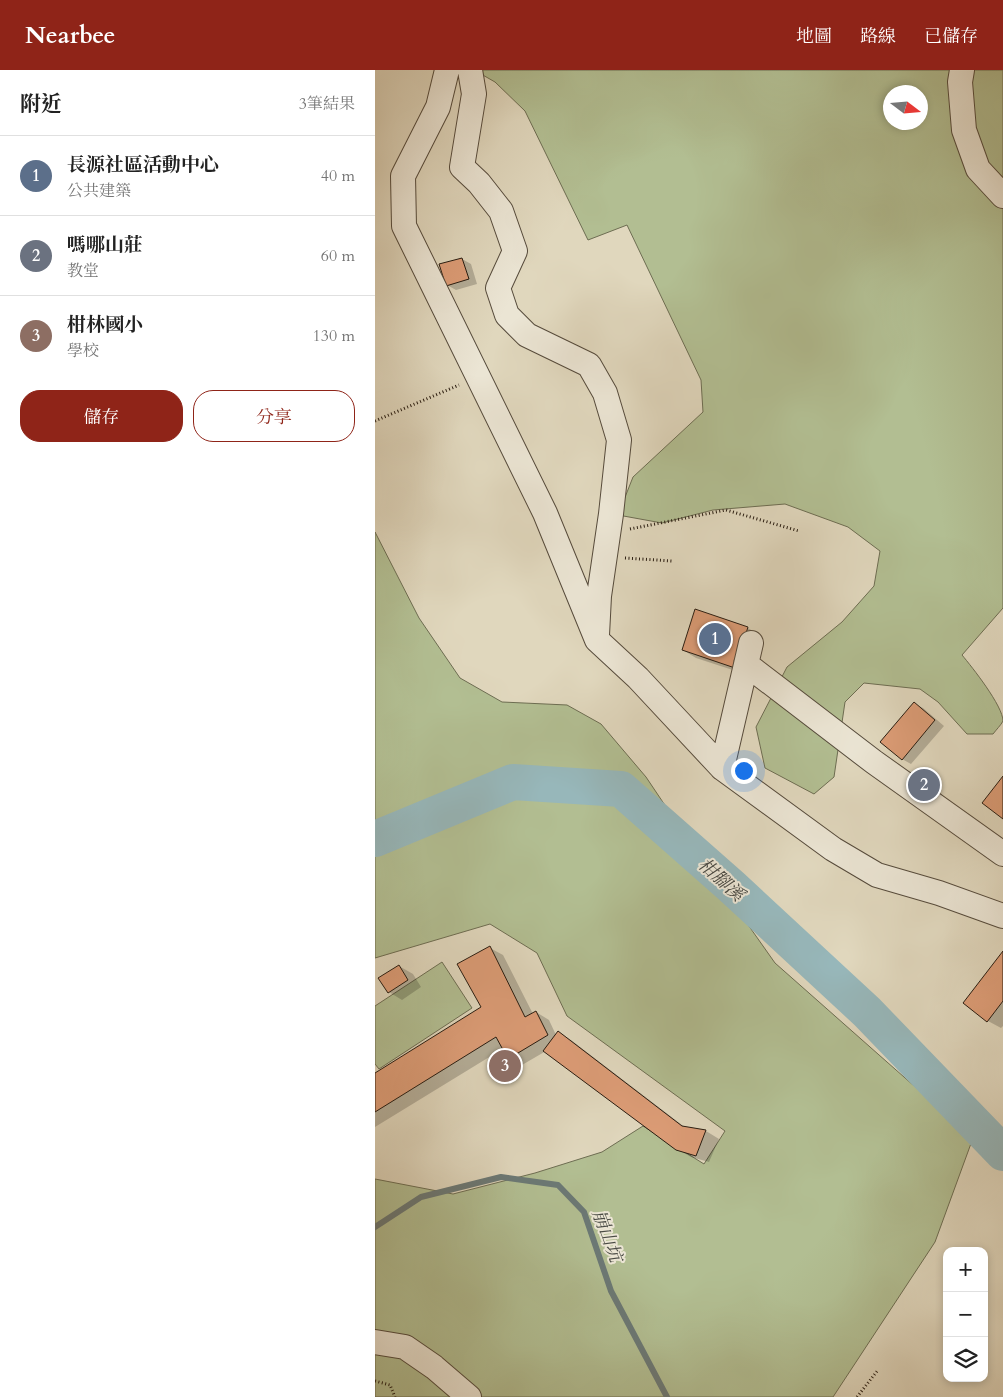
<!DOCTYPE html>
<html lang="zh-TW">
<head>
<meta charset="utf-8">
<style>
  :root { --surface:#fff; --page:#f6f6f6; --text:#222; --muted:#767676; --line:#e0e0e0; --accent:#8f2418 }
  body { margin:0; font-family:Cardo,"Noto Serif TC",serif; background:var(--page); color:var(--text) }
  .controls { position:absolute; right:15px; bottom:15px; display:grid; overflow:hidden; border-radius:10px; box-shadow:0 2px 8px #0003 }
  .controls button { width:45px; height:45px; display:grid; place-items:center; padding:0; border:0; border-bottom:1px solid var(--line); background:var(--surface); color:var(--text); font:25px sans-serif }
  .compass { position:absolute; left:508px; top:15px; width:45px; height:45px; border-radius:50%; background:var(--surface); box-shadow:0 2px 8px #0003; rotate:106deg }
  .you { position:absolute; left:368px; top:700px; width:18px; height:18px; margin:-12px; border:4px solid #fff; border-radius:50%; background:#1a73e8; box-shadow:0 0 0 8px #1a73e833 }
  .badge { display:grid; place-items:center; width:32px; height:32px; border-radius:50%; background:var(--accent); color:#fff; font-size:16px; font-weight:700 }
  .pin { position:absolute; translate:-50% -50%; border:2px solid #fff; box-shadow:0 1px 5px #0006 }
  .list { margin:0; padding:0; list-style:none }
  h2 { display:flex; justify-content:space-between; align-items:center; height:65px; margin:0; padding:0 20px; font-size:21px }
  h2 small { font-size:16px; font-weight:400; color:var(--muted) }
  .list li { display:grid; grid-template-columns:32px 1fr auto; gap:15px; align-items:center; box-sizing:border-box; height:80px; padding:0 20px; border-top:1px solid var(--line) }
  .list b { display:block; font-size:19px; white-space:nowrap }
  .list p { margin:0; font-size:16px; white-space:nowrap; color:var(--muted) }
  .list em { font-size:16px; font-style:normal; color:var(--muted) }
  .actions { display:flex; gap:10px; padding:15px 20px }
  .actions a { flex:1; padding:11px 0; border:1px solid var(--accent); border-radius:20px; text-align:center; font-size:18px; color:var(--accent) }
  .actions .main { background:var(--accent); color:#fff }
  .icon { flex:none; width:28px; height:28px; fill:none; stroke:currentColor; stroke-width:2; stroke-linecap:round; stroke-linejoin:round }
  .map { position:relative; flex:none; width:628px; height:1327px; overflow:hidden }
  header { display:flex; align-items:center; gap:30px; box-sizing:border-box; height:70px; padding:0 25px; background:var(--accent); color:#fff }
  header strong { font-size:24px }
  nav { display:flex; gap:28px; margin-inline-start:auto; font-size:18px }
  main { display:flex }
  aside { flex:1; background:var(--surface) }
  .map>svg:first-child { display:block }
  .green { fill:#b2be92; stroke:#6d6d52; fill-rule:evenodd }
  .shadow { fill:#0003 }
  .lines { fill:none; stroke-linecap:round; stroke-linejoin:round }
  .stream { stroke:#6b7976; stroke-width:6 }
  .river { stroke:#97b7ba; stroke-width:36 }
  .building { fill:#dc9c76; stroke:#281c11 }
  .minor-casing { stroke:#564b3c; stroke-width:26 }
  .path { stroke:#281c11; stroke-width:3; stroke-dasharray:1 2.5; stroke-linecap:butt }
  .minor { stroke:#ebe5d4; stroke-width:24 }
  .labels { text-anchor:middle; dominant-baseline:central; stroke-width:4; stroke-linejoin:round; paint-order:stroke }
  .water-label { font-size:18px; font-style:italic; fill:#494a44; stroke:#ebe5d4 }
</style>
</head>
<body>
<header>
<strong>Nearbee</strong>
<nav><a>地圖</a><a>路線</a><a>已儲存</a></nav>
</header>
<main>
<aside>
<h2>附近<small>3筆結果</small></h2>
<ul class="list">
<li><span class="badge" style="background:#5c6f8a">1</span><div><b>長源社區活動中心</b><p>公共建築</p></div><em>40 m</em></li>
<li><span class="badge" style="background:#6b7280">2</span><div><b>嗎哪山莊</b><p>教堂</p></div><em>60 m</em></li>
<li><span class="badge" style="background:#8d6e63">3</span><div><b>柑林國小</b><p>學校</p></div><em>130 m</em></li>
</ul>
<div class="actions"><a class="main">儲存</a><a>分享</a></div>
</aside>
<div class="map">
<svg width="628" height="1327" viewBox="0 0 628 1327">
  <rect width="100%" height="100%" fill="#e0d7bd"/>
  <filter id="stains"><feTurbulence type="fractalNoise" baseFrequency=".004" numOctaves="4"/><feColorMatrix values="0 0 0 0 .2 0 0 0 0 .09 0 0 0 0 .02 0 0 0 .5 -.17"/></filter>
  <radialGradient id="worn" r=".72"><stop offset=".6" stop-color="#630" stop-opacity="0"/><stop offset="1" stop-color="#630" stop-opacity=".3"/></radialGradient>
  <!-- green -->
  <path class="green" d="M 99,0 L 628,0 L 628,538 L 587,585 C 597,597 628,636 628,651 C 626,655 621,660 618,664 L 592,664 L 563,632 L 545,619 L 489,613 L 470,632 L 459,707 L 439,724 L 390,698 L 381,657 L 412,597 L 467,552 L 499,516 L 505,481 L 473,457 L 410,434 L 338,440 L 287,453 L 243,445 L 258,407 L 328,342 L 326,310 L 252,155 L 213,170 L 150,41 L 120,12 ZM 516,22 L 546,22 L 546,52 L 516,52 Z
    M 0,462 L 44,548 L 85,608 L 127,632 L 192,635 L 226,654 L 271,707 L 316,774 L 400,893 L 598,1068 L 560,1172 L 458,1327 L 0,1327 L 0,1109 L 78,1124 L 160,1103 L 227,1082 L 268,1056 L 329,1094 L 350,1061 L 192,946 L 162,883 L 115,854 L 0,888 Z
    M 67,892 L 97,938 L 4,999 L 0,994 L 0,936 Z"/>
  <!-- shadow -->
  <path class="shadow" d="M 87,189 L 96,194 L 102,214 L 81,220 L 72,215 Z
    M 321,541 L 373,558 L 386,566 L 373,605 L 321,588 L 308,580 Z
    M 539,633 L 548,638 L 569,656 L 536,694 L 527,689 Z
    M 115,878 L 128,885 L 158,944 L 161,942 L 174,950 L 181,965 L 183,962 L 196,970 L 311,1058 L 331,1061 L 344,1069 L 334,1092 L 316,1087 L 302,1079 L 171,981 L 147,995 L 134,988 L 129,978 L 0,1057 L 0,1005 L 108,937 Z
    M 628,884 L 628,956 L 626,958 L 613,951 L 590,933 Z
    M 24,896 L 38,904 L 46,917 L 27,930 L 14,922 Z"/>
  <g class="lines">
    <!-- stream -->
    <path class="stream" d="M 0,1157 L 46,1127 L 126,1107 L 183,1115 L 209,1142 L 236,1221 L 292,1327"/>
    <!-- river -->
    <path class="river" d="M 0,769 L 138,712 L 246,719 L 356,816 L 492,942 L 628,1083"/>
  </g>
  <!-- building -->
  <path class="building" d="M 87,188 L 94,209 L 71,216 L 64,194 Z
    M 320,539 L 373,557 L 360,598 L 307,580 Z
    M 539,632 L 560,650 L 527,690 L 505,672 Z
    M 628,706 L 628,749 L 607,733 Z
    M 115,876 L 150,947 L 161,941 L 173,965 L 133,989 L 121,967 L 0,1042 L 0,1003 L 106,937 L 82,894 Z
    M 628,881 L 628,931 L 612,952 L 588,933 Z
    M 24,895 L 33,910 L 13,923 L 3,908 Z
    M 183,961 L 307,1056 L 331,1060 L 321,1086 L 301,1080 L 168,981 Z"/>
  <g class="lines">
    <!-- minor casing -->
    <g class="minor-casing">
      <path id="minor" d="M 72,0 L 63,37 L 28,106 L 29,156 L 170,443 L 222,570 L 263,608 L 347,698 L 458,779 L 502,805 L 564,823 L 628,846
        M 95,0 L 99,24 L 87,97 L 104,113 L 126,141 L 140,181 L 123,218 L 132,245 L 152,265 L 214,295 L 230,323 L 244,370 L 236,444 L 224,526 L 222,565
        M 587,0 L 585,12 L 589,60 L 603,99 L 628,126
        M 371,594 L 499,692 L 628,784
        M 347,698 L 376,573
        M 0,1272 L 30,1277 L 59,1297 L 94,1327"/>
    </g>
    <!-- path -->
    <path class="path" d="M 0,351 L 84,315
      M 255,459 L 351,440 L 424,461
      M 250,488 L 297,491
      M 0,1311 L 15,1315 L 20,1327
      M 482,1327 L 503,1300"/>
    <!-- minor -->
    <use href="#minor" class="minor"/>
  </g>
  <g class="labels">
    <!-- water labels -->
    <g class="water-label">
      <text transform="translate(346 810) rotate(42)">柑腳溪</text>
      <text transform="translate(232 1166) rotate(69)">崩山坑</text>
    </g>
  </g>
  <rect width="100%" height="100%" filter="url(#stains)"/>
  <rect width="100%" height="100%" fill="url(#worn)"/>
</svg>
<div class="controls">
<button>+</button>
<button>−</button>
<button><svg class="icon" aria-label="layers" viewBox="0 0 24 24"><path d="M12 4l9 5-9 5-9-5zM3 14l9 5 9-5"/></svg></button>
</div>
<svg class="compass" viewBox="-18 -18 36 36"><path d="M0-13l5 13h-10z" fill="#e53935"/><path d="M0 13l5-13h-10z" fill="#767676"/></svg>
<div class="you"></div>
<div class="pin badge" style="left:340px;top:569px;background:#5c6f8a">1</div>
<div class="pin badge" style="left:549px;top:715px;background:#6b7280">2</div>
<div class="pin badge" style="left:130px;top:996px;background:#8d6e63">3</div>
</div>
</main>
</body>
</html>
